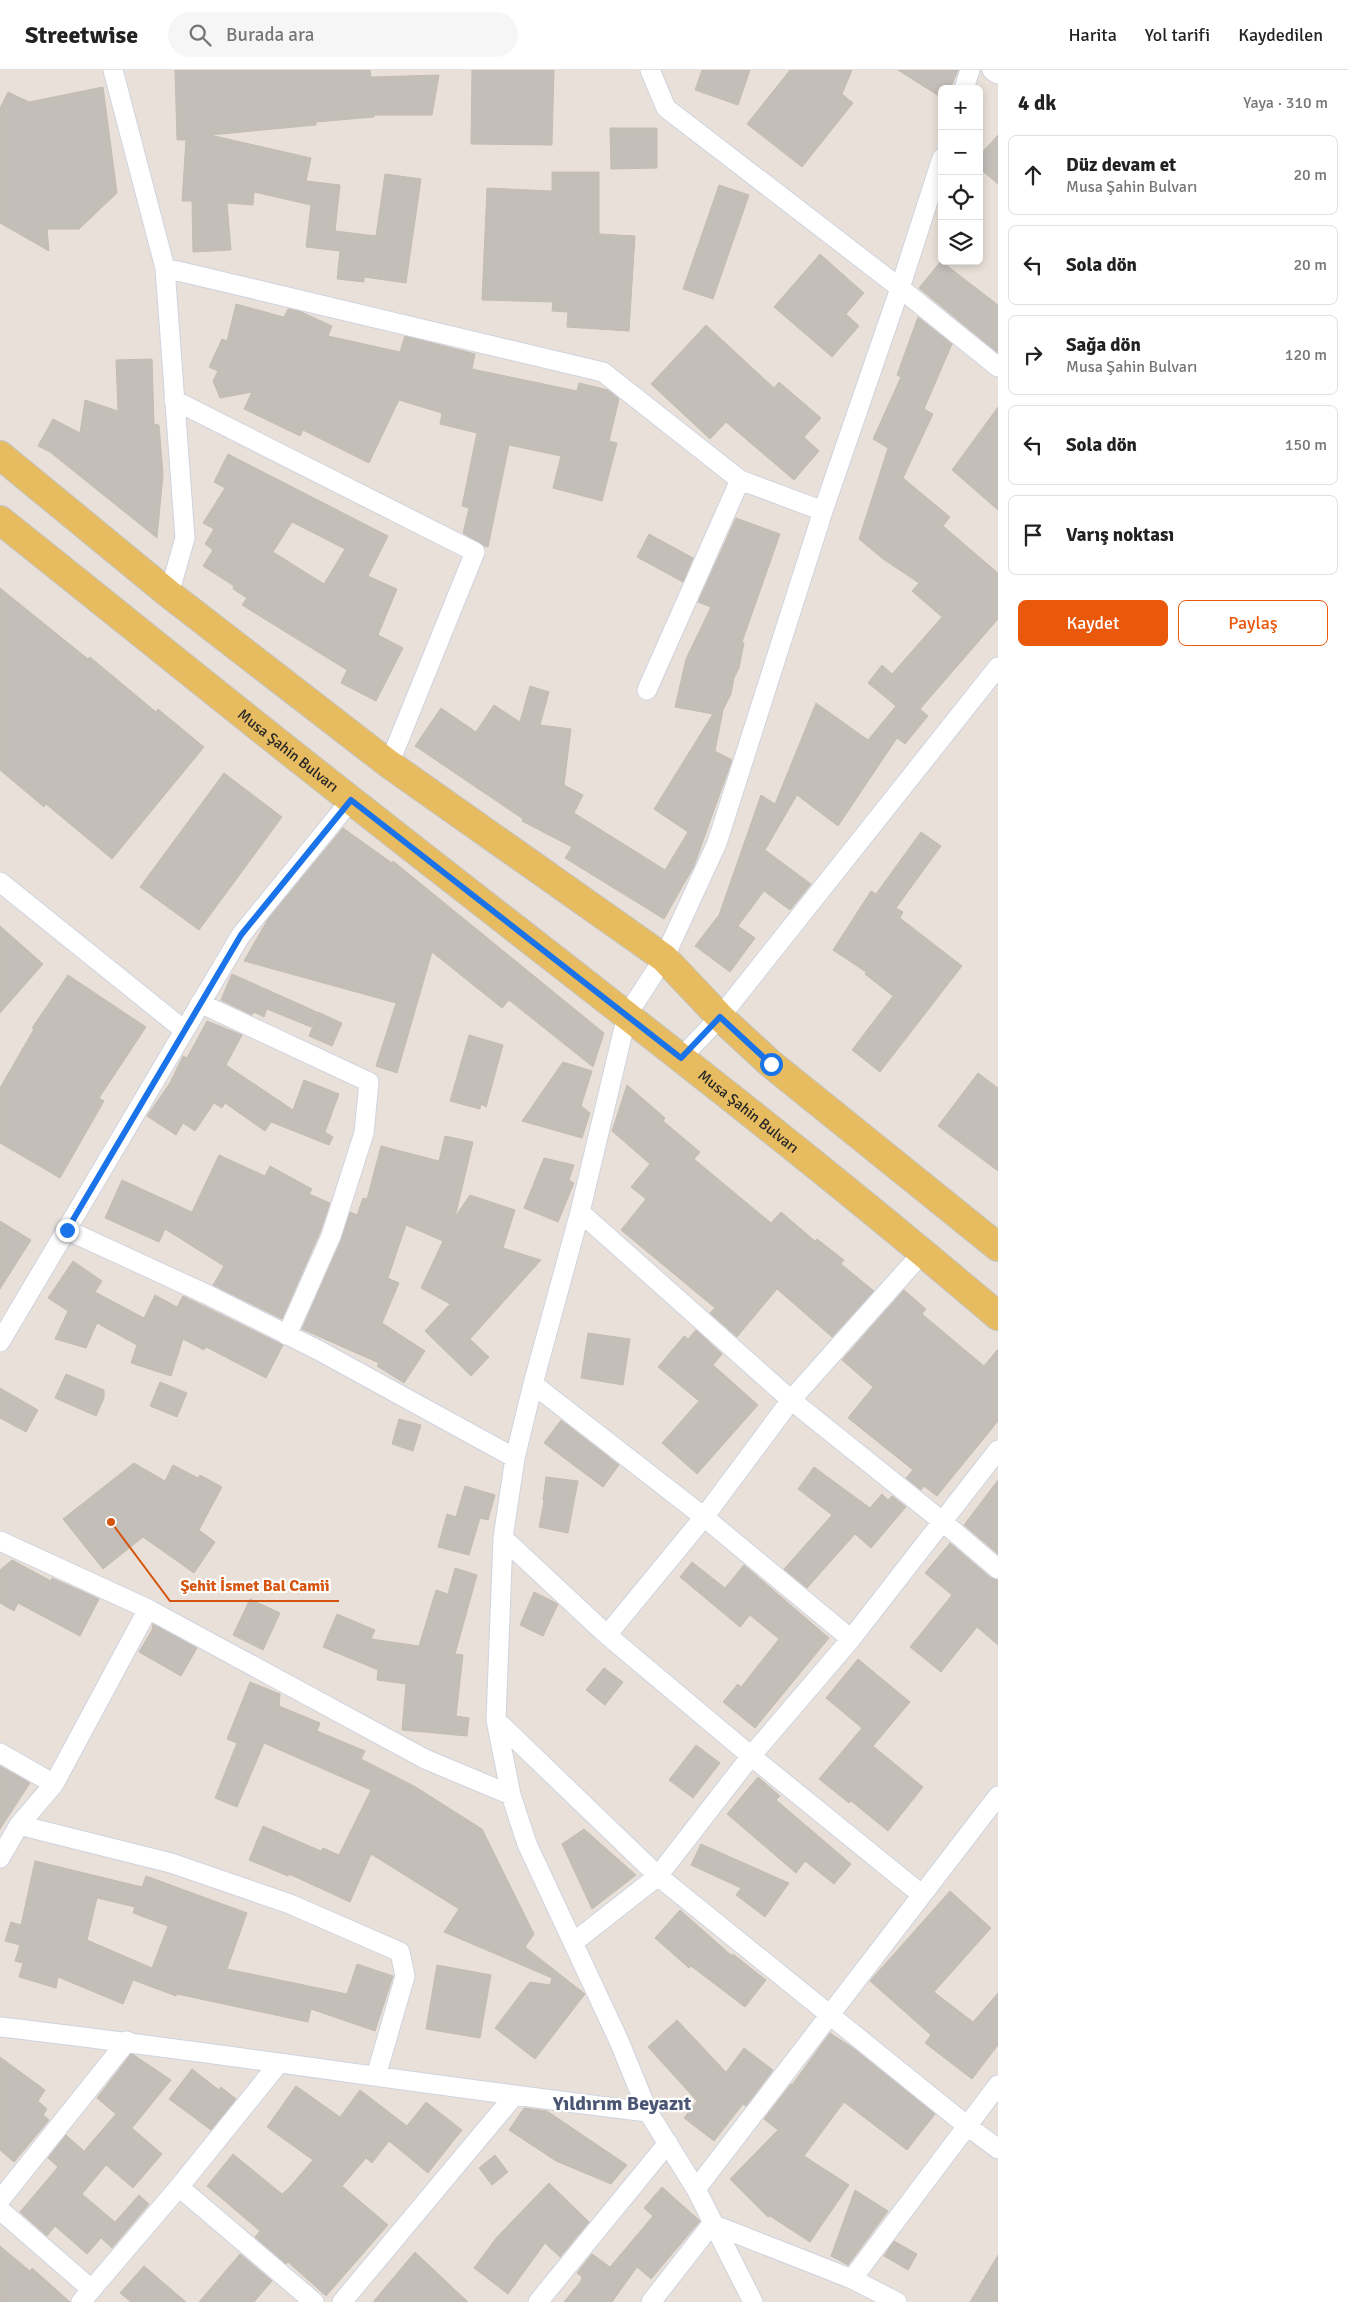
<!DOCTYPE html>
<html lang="tr">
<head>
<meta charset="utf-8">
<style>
  :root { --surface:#fff; --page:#f6f6f6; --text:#222; --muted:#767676; --line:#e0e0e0; --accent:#ea580c }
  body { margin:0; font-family:Signika,sans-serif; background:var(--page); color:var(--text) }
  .controls { position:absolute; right:15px; top:15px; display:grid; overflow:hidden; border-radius:8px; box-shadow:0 2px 8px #0003 }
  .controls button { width:45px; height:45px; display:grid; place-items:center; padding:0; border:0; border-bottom:1px solid var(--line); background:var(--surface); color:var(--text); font:25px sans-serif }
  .stop { position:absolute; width:15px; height:15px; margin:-11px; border:4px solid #1a73e8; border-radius:50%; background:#fff }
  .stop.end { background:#1a73e8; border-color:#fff; box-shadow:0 1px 5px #0008 }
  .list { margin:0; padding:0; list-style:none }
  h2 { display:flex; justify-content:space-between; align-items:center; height:65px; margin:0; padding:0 20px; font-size:21px }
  h2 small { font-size:16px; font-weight:400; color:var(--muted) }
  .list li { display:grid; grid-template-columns:32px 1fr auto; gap:15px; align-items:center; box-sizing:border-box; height:80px; margin:0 10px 10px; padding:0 10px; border:1px solid var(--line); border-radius:8px }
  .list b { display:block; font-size:19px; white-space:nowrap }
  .list p { margin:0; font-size:16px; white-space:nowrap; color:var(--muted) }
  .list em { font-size:16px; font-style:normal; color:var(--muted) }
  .actions { display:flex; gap:10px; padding:15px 20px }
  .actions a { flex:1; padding:11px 0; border:1px solid var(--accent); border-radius:8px; text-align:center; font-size:18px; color:var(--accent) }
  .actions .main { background:var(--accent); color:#fff }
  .icon { flex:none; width:28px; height:28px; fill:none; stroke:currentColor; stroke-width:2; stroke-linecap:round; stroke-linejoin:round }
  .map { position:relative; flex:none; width:998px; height:2232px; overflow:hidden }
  header { display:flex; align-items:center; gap:30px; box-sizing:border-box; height:70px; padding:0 25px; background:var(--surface); border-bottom:1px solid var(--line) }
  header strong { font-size:24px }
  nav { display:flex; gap:28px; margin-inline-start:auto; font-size:18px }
  .search { width:350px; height:45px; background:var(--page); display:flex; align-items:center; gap:12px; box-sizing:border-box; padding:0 18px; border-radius:28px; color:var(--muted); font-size:19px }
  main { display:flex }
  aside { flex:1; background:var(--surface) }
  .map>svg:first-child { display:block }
  .building { fill:#c4beb9; stroke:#c4bcb3; fill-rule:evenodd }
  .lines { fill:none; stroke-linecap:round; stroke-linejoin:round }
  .street-casing { stroke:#ced3df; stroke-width:21 }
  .primary-casing { stroke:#c3c3c3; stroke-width:30 }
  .street { stroke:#fff; stroke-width:19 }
  .primary { stroke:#e7bc60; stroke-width:28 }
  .route { stroke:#1a73e8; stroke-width:6 }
  .labels { text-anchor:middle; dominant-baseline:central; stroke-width:4.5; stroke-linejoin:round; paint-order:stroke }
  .street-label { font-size:15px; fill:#272727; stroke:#fff }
  .district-label { font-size:20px; font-weight:bold; fill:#4b5674; stroke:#fff }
  .leader { fill:none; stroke:#d5540f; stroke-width:2 }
  .callout-dot { fill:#d5540f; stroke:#fff; stroke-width:2 }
  .callout-label { font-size:16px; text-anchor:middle; font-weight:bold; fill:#d5540f; stroke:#fff; stroke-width:4.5; stroke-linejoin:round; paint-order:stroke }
</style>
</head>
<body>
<header>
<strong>Streetwise</strong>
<div class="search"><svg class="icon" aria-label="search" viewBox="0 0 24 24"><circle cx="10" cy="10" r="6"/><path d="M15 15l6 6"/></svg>Burada ara</div>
<nav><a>Harita</a><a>Yol tarifi</a><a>Kaydedilen</a></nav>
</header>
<main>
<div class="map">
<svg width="998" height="2232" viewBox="0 0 998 2232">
  <rect width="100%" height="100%" fill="#e9e1d9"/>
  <!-- building -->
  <path class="building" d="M 175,0 L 370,0 L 371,7 L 439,5 L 432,45 L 374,45 L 374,47 L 316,52 L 316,55 L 210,65 L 311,88 L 306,111 L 340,115 L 335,161 L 376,166 L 385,104 L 421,109 L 406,213 L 364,207 L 364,212 L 337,209 L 340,181 L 306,177 L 311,135 L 254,122 L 253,135 L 227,133 L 231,180 L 193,182 L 192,131 L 182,131 L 186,70 L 177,70 Z
    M 472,0 L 554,0 L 552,75 L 471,74 Z
    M 702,0 L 750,0 L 738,35 L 695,20 Z
    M 790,0 L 852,0 L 842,24 L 853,33 L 802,97 L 747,54 Z
    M 898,0 L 958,0 L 950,19 L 942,19 L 942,28 Z
    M 103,17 L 117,123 L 79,159 L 47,159 L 49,181 L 0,153 L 0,38 L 8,22 L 29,32 Z
    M 610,58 L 657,58 L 657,98 L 611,99 Z
    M 998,65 L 998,114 L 979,98 L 979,86 Z
    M 552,102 L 599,102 L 599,164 L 635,166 L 629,261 L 567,257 L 568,242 L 552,241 L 553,232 L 482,230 L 487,118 L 552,121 Z
    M 719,115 L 749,125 L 713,229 L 683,219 Z
    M 820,184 L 864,223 L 846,244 L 859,256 L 832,287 L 774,237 Z
    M 941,191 L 998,235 L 998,283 L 919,218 Z
    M 236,234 L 284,247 L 288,239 L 299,241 L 332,256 L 328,266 L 400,282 L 405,266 L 475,284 L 472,299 L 577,321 L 579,313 L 608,320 L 619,329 L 609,371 L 617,373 L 602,431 L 553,418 L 561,386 L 509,375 L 488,477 L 484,476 L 463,463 L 469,438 L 462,436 L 477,363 L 440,354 L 442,343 L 399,330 L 369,393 L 303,360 L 300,366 L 244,339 L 252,322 L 220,328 L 213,311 L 218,301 L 209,297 L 222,269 L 227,271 Z
    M 918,247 L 952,274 L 924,339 L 933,344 L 903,408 L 950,447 L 943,456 L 998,503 L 998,549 L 920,639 L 928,646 L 905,674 L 897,668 L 838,756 L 797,725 L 765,780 L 811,814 L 790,840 L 764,821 L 738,856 L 755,868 L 730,902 L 695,876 L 719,845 L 761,725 L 775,734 L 816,633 L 868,670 L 896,636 L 868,613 L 882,595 L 892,604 L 942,547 L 912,521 L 919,513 L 883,489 L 859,469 L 888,378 L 873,369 L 901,307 L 897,305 Z
    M 706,255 L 774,318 L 779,312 L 821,348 L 804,367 L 819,381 L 794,410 L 726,352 L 710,369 L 651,314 Z
    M 152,289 L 154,354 L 159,355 L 163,405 L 157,468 L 50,382 L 38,376 L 53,349 L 80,363 L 85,330 L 118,341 L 116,290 Z
    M 998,337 L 998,440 L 952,400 Z
    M 228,384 L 388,466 L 368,506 L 397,519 L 378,565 L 403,578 L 376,631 L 341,613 L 347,600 L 242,535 L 247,528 L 233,519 L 234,516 L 203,496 L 213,480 L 205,474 L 214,459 L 203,453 L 225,418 L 214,412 ZM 292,452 L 345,479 L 324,514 L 273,482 Z
    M 736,448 L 780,464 L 742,572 L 744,573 L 739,598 L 734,608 L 731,624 L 723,640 L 715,681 L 732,690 L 694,796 L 664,849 L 565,788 L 572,777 L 522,751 L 523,749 L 415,676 L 441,638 L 476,662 L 494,635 L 520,652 L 530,616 L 549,622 L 540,655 L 571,659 L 564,715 L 583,725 L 574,743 L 665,800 L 688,762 L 654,739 L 713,644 L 675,637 L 686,589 L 711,537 L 698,532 Z
    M 649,464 L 693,488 L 683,512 L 637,487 Z
    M 0,518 L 88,589 L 90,587 L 156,642 L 158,639 L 204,677 L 112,789 L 46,734 L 44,737 L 0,700 Z
    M 224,703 L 282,747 L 199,860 L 140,817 Z
    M 343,758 L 392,793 L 393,791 L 604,963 L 593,997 L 509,930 L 502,938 L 432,882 L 397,1003 L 376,996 L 396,933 L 244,891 L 268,849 Z
    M 921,762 L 941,776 L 896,838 L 903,842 L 900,848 L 962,896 L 880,1002 L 852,980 L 893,926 L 865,904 L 866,902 L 833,880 L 871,821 L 876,824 Z
    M 0,856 L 43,894 L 0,943 Z
    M 232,904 L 317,942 L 311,957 L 267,939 L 264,947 L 254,942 L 252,945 L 221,930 Z
    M 68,905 L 146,957 L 99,1028 L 104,1031 L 60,1108 L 0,1073 L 0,1018 L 34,959 L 32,958 Z
    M 318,942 L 342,953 L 332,976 L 309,966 Z
    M 207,951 L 242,965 L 226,995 L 293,1040 L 304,1010 L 339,1024 L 325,1062 L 333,1067 L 329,1075 L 271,1052 L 265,1061 L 225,1033 L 222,1038 L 214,1033 L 195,1061 L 183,1053 L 176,1065 L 147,1046 L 170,1013 L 183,986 L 187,988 Z
    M 469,965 L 503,975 L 486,1037 L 481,1034 L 480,1039 L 450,1031 Z
    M 563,992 L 592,1001 L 581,1036 L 590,1043 L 582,1068 L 522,1051 Z
    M 978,1003 L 998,1018 L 998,1101 L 938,1056 Z
    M 627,1015 L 665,1048 L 663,1051 L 700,1082 L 694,1089 L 771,1153 L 781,1142 L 815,1171 L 817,1169 L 844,1190 L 841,1194 L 874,1221 L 832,1267 L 777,1219 L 737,1267 L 710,1243 L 715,1238 L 621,1160 L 646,1129 L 631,1117 L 650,1094 L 612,1061 Z
    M 445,1066 L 473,1072 L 455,1147 L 470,1125 L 515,1140 L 503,1178 L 541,1190 L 470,1269 L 489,1287 L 471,1306 L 425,1261 L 450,1234 L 421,1218 L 443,1171 L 406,1155 L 388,1208 L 399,1213 L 382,1253 L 425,1281 L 404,1313 L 377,1296 L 379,1293 L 302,1259 L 341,1170 L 350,1142 L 357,1145 L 363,1128 L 367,1129 L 381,1076 L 439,1091 Z
    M 219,1085 L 265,1106 L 270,1096 L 312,1119 L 309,1124 L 330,1133 L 320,1162 L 282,1249 L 213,1215 L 224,1196 L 165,1159 L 159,1172 L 105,1148 L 122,1110 L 192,1142 Z
    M 544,1088 L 574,1095 L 569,1110 L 574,1113 L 558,1152 L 524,1138 Z
    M 0,1151 L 31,1170 L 0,1219 Z
    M 73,1191 L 102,1211 L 95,1222 L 144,1248 L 155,1225 L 177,1237 L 183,1226 L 283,1275 L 266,1308 L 206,1277 L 204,1280 L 183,1269 L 171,1306 L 131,1293 L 137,1275 L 97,1253 L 86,1278 L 55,1269 L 68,1241 L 48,1228 Z
    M 904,1220 L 926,1239 L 922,1244 L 984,1296 L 998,1279 L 998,1351 L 937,1426 L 924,1416 L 921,1420 L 906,1408 L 913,1400 L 848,1348 L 873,1317 L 842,1290 Z
    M 696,1260 L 722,1284 L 713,1295 L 758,1335 L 697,1404 L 662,1373 L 699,1331 L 658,1297 L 684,1266 L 688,1269 Z
    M 588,1263 L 630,1269 L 623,1315 L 581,1308 Z
    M 66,1304 L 104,1320 L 104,1328 L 96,1346 L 55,1328 Z
    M 160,1312 L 187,1323 L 177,1347 L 150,1336 Z
    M 0,1318 L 38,1340 L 26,1362 L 0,1348 Z
    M 399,1349 L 421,1355 L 413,1381 L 392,1374 Z
    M 561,1350 L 619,1395 L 603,1417 L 544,1373 Z
    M 134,1393 L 165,1411 L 173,1395 L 198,1408 L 200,1405 L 222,1417 L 199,1460 L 215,1472 L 194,1503 L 143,1467 L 103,1499 L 63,1449 Z
    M 814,1397 L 870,1438 L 882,1424 L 888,1430 L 892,1426 L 906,1437 L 871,1478 L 855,1464 L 807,1518 L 784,1499 L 832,1445 L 798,1419 Z
    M 546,1407 L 578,1411 L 568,1463 L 539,1457 L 544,1431 L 543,1430 Z
    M 998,1410 L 998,1484 L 964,1455 Z
    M 465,1416 L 495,1425 L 488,1450 L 480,1448 L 469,1485 L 438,1477 L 447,1444 L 456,1447 Z
    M 950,1473 L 991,1508 L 998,1510 L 998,1575 L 977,1557 L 941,1602 L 910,1577 L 952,1525 L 925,1503 Z
    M 12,1490 L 51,1511 L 52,1508 L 99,1529 L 80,1566 L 18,1533 L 14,1541 L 0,1533 L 0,1500 Z
    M 692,1492 L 725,1518 L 744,1495 L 829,1568 L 755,1658 L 723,1632 L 738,1614 L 741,1617 L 779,1569 L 750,1545 L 740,1557 L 680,1507 Z
    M 455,1498 L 477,1505 L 455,1584 L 463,1585 L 456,1646 L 469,1648 L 467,1666 L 402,1660 L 406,1614 L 377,1610 L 378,1600 L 323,1577 L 337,1544 L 375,1560 L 371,1569 L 419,1576 L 436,1520 L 448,1524 Z
    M 534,1522 L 558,1534 L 543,1566 L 520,1555 Z
    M 250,1529 L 280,1543 L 263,1580 L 233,1565 Z
    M 153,1554 L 197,1578 L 181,1606 L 139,1582 L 152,1560 Z
    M 858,1589 L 910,1632 L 873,1676 L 923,1717 L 888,1761 L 851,1731 L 849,1733 L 819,1709 L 862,1658 L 826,1628 Z
    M 604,1598 L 623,1612 L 605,1635 L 586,1620 Z
    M 250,1612 L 280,1624 L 279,1636 L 320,1653 L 317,1661 L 365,1681 L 361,1689 L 414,1716 L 482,1759 L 534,1864 L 525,1877 L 585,1924 L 535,1989 L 495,1958 L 530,1912 L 550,1915 L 552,1908 L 444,1862 L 459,1839 L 371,1784 L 350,1832 L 289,1804 L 288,1806 L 249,1790 L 263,1756 L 321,1781 L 323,1778 L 339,1785 L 371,1720 L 264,1673 L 237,1737 L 215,1728 L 237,1673 L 227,1669 Z
    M 696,1675 L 720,1693 L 693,1728 L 669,1710 Z
    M 0,1696 L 30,1713 L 0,1759 Z
    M 758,1707 L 780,1726 L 776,1730 L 851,1794 L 834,1814 L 805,1791 L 796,1803 L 727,1744 Z
    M 584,1759 L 636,1805 L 592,1839 L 562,1774 Z
    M 701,1774 L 789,1813 L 765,1847 L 736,1825 L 741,1818 L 691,1795 Z
    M 35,1791 L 142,1817 L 146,1806 L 247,1843 L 227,1899 L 347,1924 L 357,1894 L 393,1906 L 375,1961 L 311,1939 L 308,1952 L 177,1924 L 176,1926 L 133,1910 L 123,1934 L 58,1907 L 56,1918 L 19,1907 L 23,1893 L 15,1891 L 20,1875 L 5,1871 L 11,1852 L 21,1855 ZM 97,1828 L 135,1837 L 133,1843 L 168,1856 L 152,1898 L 87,1870 Z
    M 950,1821 L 991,1858 L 934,1922 L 973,1952 L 998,1923 L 998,1975 L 972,2009 L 925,1973 L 931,1965 L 870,1911 Z
    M 680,1840 L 732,1886 L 733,1884 L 766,1910 L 745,1937 L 691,1896 L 689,1898 L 655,1868 Z
    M 437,1895 L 491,1905 L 480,1968 L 426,1959 Z
    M 677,1950 L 726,2002 L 744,1978 L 773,2000 L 746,2036 L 743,2034 L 714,2071 L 684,2048 L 697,2031 L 648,1977 Z
    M 830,1963 L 853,1978 L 935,2044 L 907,2080 L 844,2032 L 804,2086 L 849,2115 L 810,2172 L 770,2146 L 768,2147 L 730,2109 L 778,2060 L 764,2049 L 791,2014 L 792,2015 Z
    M 131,1984 L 134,1985 L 171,2010 L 132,2058 L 162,2084 L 133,2118 L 106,2095 L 82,2124 L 115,2152 L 139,2125 L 149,2134 L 112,2178 L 101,2168 L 87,2184 L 55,2156 L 47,2166 L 20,2142 L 58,2097 L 48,2088 L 66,2065 L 84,2081 L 116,2044 L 97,2028 Z
    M 0,1987 L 45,2020 L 38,2031 L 47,2039 L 43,2045 L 49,2050 L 14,2092 L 0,2080 Z
    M 192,1999 L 219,2020 L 221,2017 L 236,2029 L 211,2060 L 169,2029 Z
    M 296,2016 L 340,2047 L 360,2020 L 407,2056 L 426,2032 L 462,2060 L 428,2103 L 389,2071 L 372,2093 L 366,2088 L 342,2116 L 388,2155 L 326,2226 L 288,2192 L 286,2194 L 255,2167 L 260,2161 L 207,2116 L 233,2084 L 282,2124 L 288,2119 L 313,2090 L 267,2057 Z
    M 524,2038 L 547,2041 L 627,2095 L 611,2114 L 556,2091 L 509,2060 Z
    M 495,2085 L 508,2102 L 492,2115 L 479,2098 Z
    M 549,2113 L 589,2152 L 560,2187 L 545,2173 L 508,2224 L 474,2198 L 497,2167 Z
    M 662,2117 L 700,2151 L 651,2209 L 637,2197 L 612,2232 L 564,2232 L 581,2211 L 582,2207 L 577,2203 L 592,2184 L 610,2197 L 653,2146 L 644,2138 Z
    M 855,2120 L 888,2141 L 848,2195 L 831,2186 Z
    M 894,2171 L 917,2184 L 908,2200 L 884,2186 Z
    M 0,2176 L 30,2201 L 32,2198 L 70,2232 L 0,2232 Z
    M 415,2182 L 468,2232 L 373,2232 Z
    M 240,2184 L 272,2211 L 254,2232 L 199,2232 Z
    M 998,2185 L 998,2232 L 970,2232 Z
    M 144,2196 L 186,2232 L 131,2232 L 120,2223 Z"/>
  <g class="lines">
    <!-- street casing -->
    <g class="street-casing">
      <path id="street" d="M 113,0 L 165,198 L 185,468 L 169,524
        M 650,0 L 666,38 L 900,218 L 998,297
        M 992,0 L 998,4
        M 964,19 L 970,0
        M 165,198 L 603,302 L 740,410 L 823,441
        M 174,330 L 475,482 L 389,694
        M 647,620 L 740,410
        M 0,812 L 184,960
        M 200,933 L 369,1012 L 364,1063 L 331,1166 L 287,1265
        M 681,988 L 720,947 L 998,597
        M 580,1142 L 791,1330 L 943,1452 L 998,1499
        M 67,1160 L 206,1224 L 318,1280 L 515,1388
        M 0,1272 L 241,865 L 351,730
        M 533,1314 L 704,1447 L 851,1569
        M 503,1468 L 607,1565 L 751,1686 L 921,1824
        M 0,1471 L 148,1539 L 425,1689 L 511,1725
        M 607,1565 L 704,1447 L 791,1330 L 923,1182
        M 496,1650 L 658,1806 L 966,2055 L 998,2079
        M 0,1683 L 54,1714
        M 19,1755 L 171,1793 L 290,1834 L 400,1882 L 405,1906 L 376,2006
        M 0,1788 L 19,1755 L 54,1714 L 148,1539
        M 574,1872 L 658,1806 L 751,1686 L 851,1569 L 998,1380
        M 0,1957 C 217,1982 432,2016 648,2042
        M 179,2117 L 314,2232
        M 696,2119 L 998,1726
        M 0,2130 L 127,1971
        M 0,2140 L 91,2219
        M 852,2209 L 998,2015
        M 81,2232 L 179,2117 L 279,1993
        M 342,2232 L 514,2026
        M 538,2232 L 668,2073
        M 651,2232 L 712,2154 L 852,2209 L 897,2232
        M 753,2232 L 696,2119 L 648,2042 L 619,1971 L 527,1774 L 511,1725 L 496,1650 L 503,1468 L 515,1388 L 533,1314 L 580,1142 L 627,945 L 664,888 L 717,773 L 823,441 L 900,218 L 942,88"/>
    </g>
    <!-- primary casing -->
    <g class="primary-casing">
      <g id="primary">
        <path d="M 0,385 L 169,524 L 389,694 L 664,888 L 720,947 L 771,994 L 998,1177"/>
        <path id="s1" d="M 0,450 C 117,543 233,638 351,730 C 568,901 788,1067 998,1246"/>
      </g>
    </g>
    <!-- street -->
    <use href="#street" class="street"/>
    <!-- primary -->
    <use href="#primary" class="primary"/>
  </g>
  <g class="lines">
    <!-- route -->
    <path class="route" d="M 67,1160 L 241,865 L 351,730 L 681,988 L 720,947 L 771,994"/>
  </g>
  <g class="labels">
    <!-- street labels -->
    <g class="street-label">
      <text stroke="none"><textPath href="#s1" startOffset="369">Musa Şahin Bulvarı</textPath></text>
      <text stroke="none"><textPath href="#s1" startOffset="954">Musa Şahin Bulvarı</textPath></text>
    </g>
    <!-- district labels -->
    <g class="district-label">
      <text x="622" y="2033">Yıldırım Beyazıt</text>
    </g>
  </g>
  <!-- callouts -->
  <path class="leader" d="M111 1452L170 1531H339"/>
  <circle class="callout-dot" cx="111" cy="1452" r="5"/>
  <g class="callout-label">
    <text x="255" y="1521">Şehit İsmet Bal Camii</text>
  </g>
</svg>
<div class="controls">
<button>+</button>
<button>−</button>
<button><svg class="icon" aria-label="locate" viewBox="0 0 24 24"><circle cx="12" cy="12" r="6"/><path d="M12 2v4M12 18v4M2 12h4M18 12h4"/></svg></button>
<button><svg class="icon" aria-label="layers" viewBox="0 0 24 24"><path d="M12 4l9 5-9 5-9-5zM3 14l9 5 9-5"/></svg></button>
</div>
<div class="stop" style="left:771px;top:994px"></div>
<div class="stop end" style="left:67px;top:1160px"></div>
</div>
<aside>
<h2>4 dk<small>Yaya · 310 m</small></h2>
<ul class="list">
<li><svg class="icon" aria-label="ahead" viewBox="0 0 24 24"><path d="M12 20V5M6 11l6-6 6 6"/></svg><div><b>Düz devam et</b><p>Musa Şahin Bulvarı</p></div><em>20 m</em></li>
<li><svg class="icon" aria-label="left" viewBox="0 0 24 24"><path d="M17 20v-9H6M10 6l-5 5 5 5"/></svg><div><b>Sola dön</b></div><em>20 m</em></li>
<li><svg class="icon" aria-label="right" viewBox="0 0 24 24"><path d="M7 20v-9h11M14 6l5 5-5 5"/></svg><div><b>Sağa dön</b><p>Musa Şahin Bulvarı</p></div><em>120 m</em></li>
<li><svg class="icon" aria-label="left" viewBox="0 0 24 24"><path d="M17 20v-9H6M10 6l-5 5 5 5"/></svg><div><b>Sola dön</b></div><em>150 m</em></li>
<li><svg class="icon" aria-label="arrive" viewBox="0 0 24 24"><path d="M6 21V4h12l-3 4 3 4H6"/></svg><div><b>Varış noktası</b></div></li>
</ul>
<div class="actions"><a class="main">Kaydet</a><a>Paylaş</a></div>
</aside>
</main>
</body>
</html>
